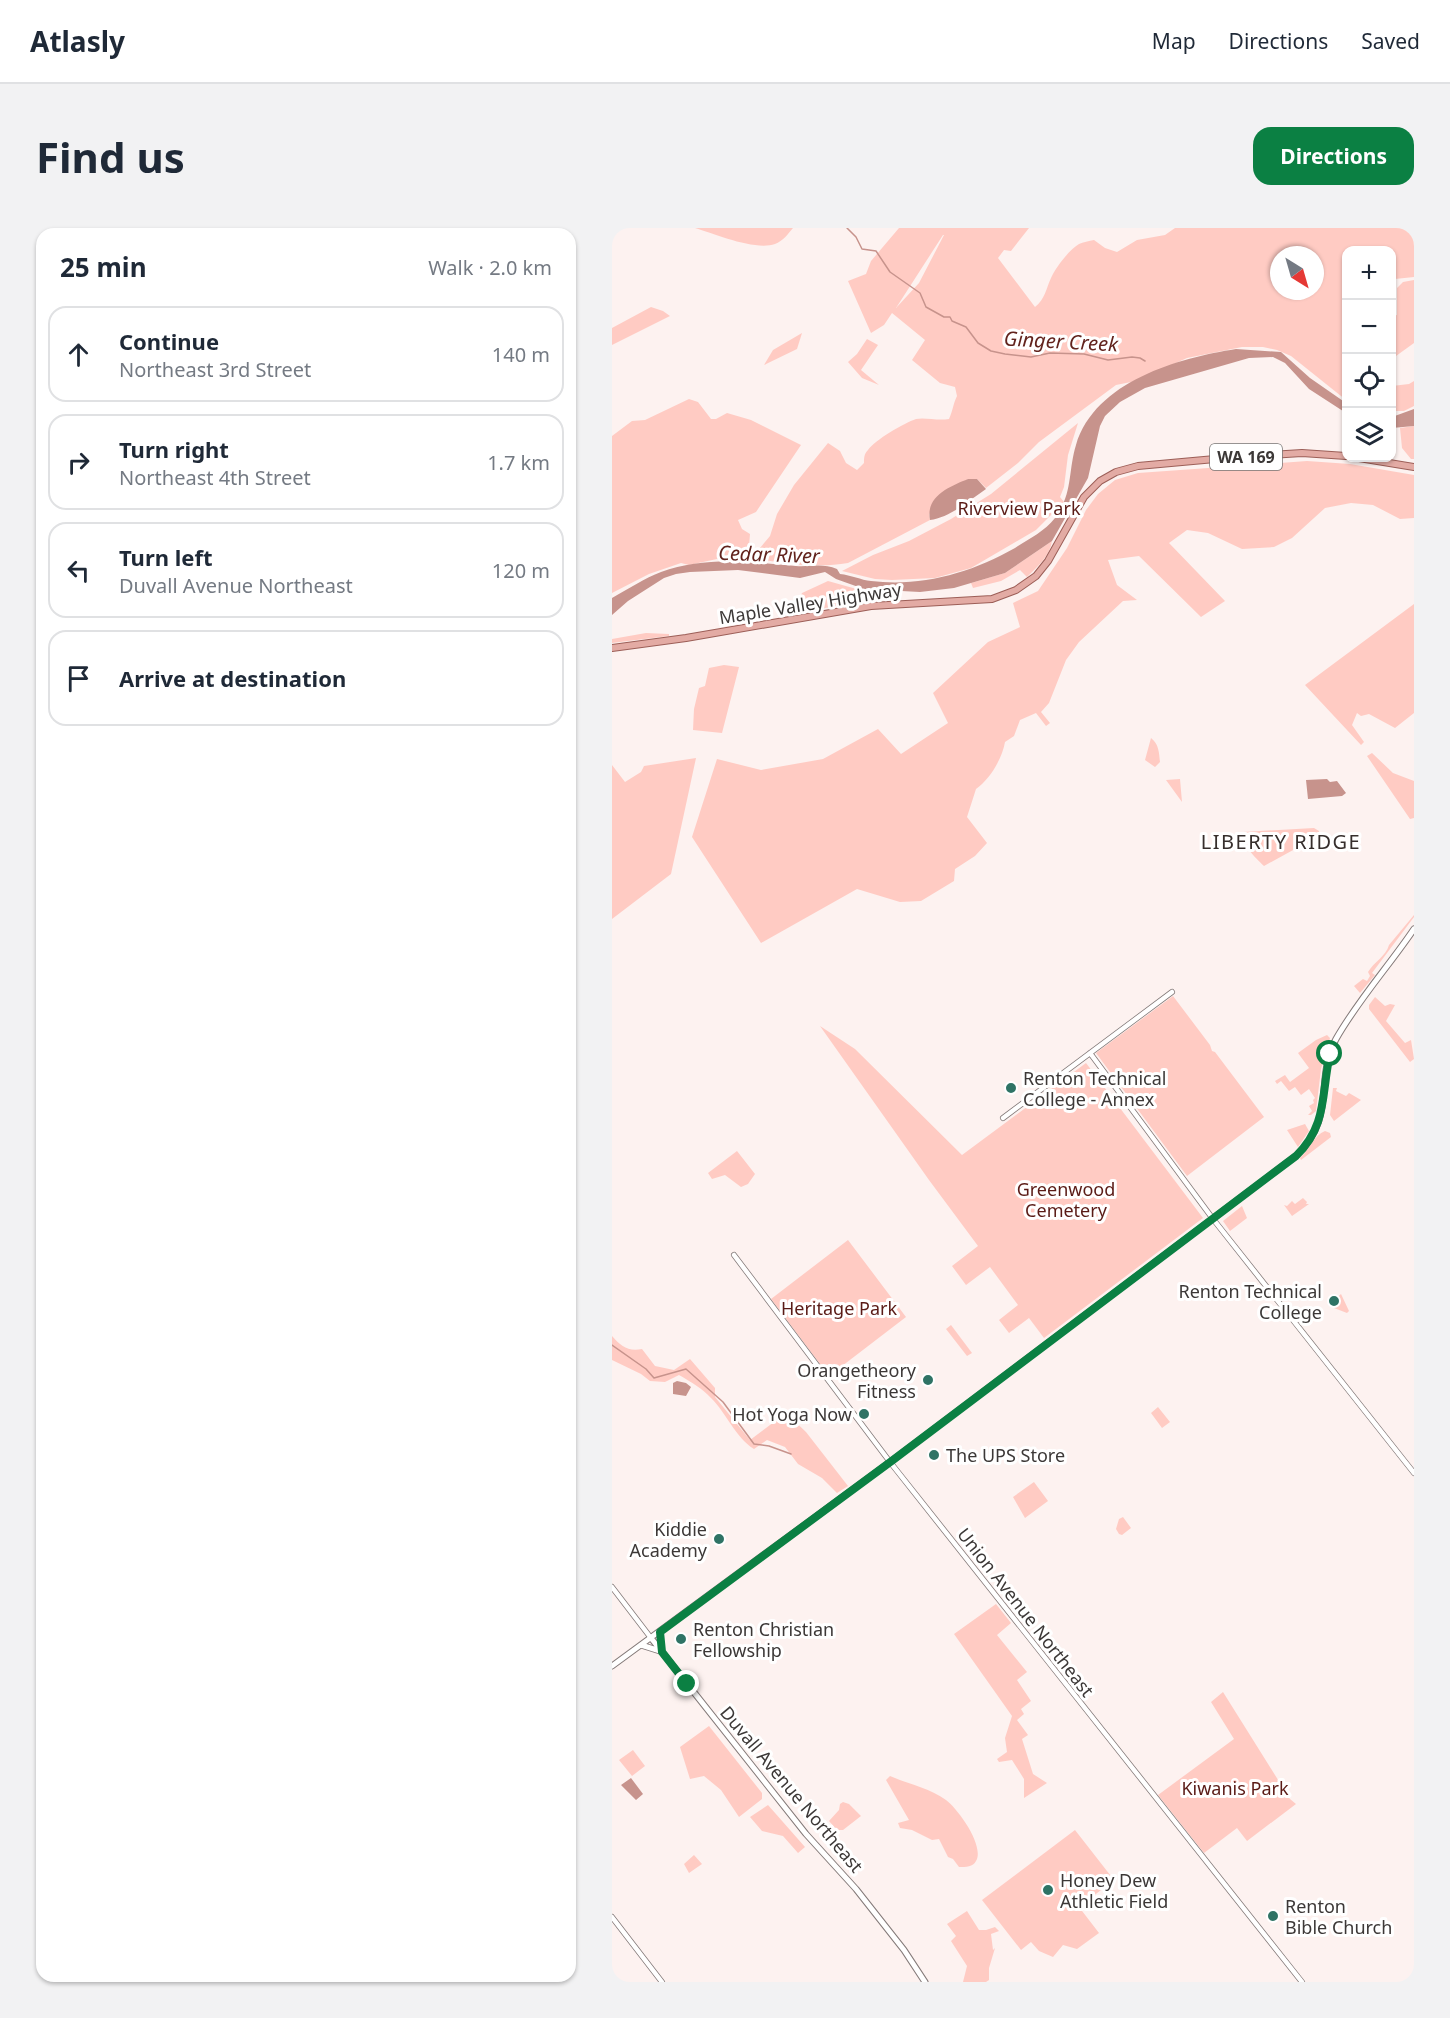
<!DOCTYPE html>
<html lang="en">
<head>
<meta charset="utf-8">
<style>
  :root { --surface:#fff; --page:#f2f2f3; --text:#1f2937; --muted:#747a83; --line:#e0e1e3; --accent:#0b8043 }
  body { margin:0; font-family:"Noto Sans",sans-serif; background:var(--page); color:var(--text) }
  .controls { position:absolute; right:18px; top:18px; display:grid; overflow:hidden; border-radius:12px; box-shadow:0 2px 4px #0004 }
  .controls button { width:54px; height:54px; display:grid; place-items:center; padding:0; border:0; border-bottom:2px solid var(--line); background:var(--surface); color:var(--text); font:30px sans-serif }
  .compass { position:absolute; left:658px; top:18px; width:54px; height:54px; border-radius:50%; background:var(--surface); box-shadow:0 2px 4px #0004; rotate:143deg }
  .stop { position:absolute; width:18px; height:18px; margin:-14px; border:4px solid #0b8043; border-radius:50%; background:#fff }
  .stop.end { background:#0b8043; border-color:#fff; box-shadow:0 2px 6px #0008 }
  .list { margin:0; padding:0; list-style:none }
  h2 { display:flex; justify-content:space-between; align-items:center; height:78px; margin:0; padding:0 24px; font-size:26px }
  h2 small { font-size:20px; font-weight:400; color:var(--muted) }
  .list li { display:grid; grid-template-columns:39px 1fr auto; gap:18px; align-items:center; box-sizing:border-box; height:96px; margin:0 12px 12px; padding:0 12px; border:2px solid var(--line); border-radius:18px }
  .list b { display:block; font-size:22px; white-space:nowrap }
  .list p { margin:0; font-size:20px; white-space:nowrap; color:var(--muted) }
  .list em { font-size:20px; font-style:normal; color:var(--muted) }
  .icon { flex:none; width:33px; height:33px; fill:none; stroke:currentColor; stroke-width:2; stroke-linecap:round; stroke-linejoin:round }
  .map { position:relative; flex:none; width:802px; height:1754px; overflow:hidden; border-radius:18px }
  header { display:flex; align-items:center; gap:36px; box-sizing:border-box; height:84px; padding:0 30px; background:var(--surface); border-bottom:2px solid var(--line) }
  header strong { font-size:28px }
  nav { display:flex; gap:33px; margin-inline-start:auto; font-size:21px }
  .intro { display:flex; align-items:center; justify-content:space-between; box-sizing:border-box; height:144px; padding:0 36px }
  h1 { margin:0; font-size:42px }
  .button { padding:15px 27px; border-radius:18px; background:var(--accent); color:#fff; font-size:21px; font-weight:700 }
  main { display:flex; gap:36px; padding:0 36px }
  aside { flex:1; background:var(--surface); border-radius:18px; box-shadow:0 2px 4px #0004 }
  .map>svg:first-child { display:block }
  .green { fill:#ffcbc3; fill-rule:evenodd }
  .water { fill:#c7938c }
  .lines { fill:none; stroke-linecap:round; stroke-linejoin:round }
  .stream { stroke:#c7938c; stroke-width:1.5 }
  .tertiary-casing { stroke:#847a79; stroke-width:6 }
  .secondary-casing { stroke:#847a79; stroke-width:7 }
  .primary-casing { stroke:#9c5e57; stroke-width:8 }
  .tertiary { stroke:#fff; stroke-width:4.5 }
  .secondary { stroke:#fff; stroke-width:5 }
  .primary { stroke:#e3aba4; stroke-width:6 }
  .route { stroke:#0b8043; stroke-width:8 }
  .poi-dot { fill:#2f7365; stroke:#fff; stroke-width:2 }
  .labels { text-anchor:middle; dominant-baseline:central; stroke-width:6; stroke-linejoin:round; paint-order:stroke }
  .shield { fill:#fff; stroke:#767473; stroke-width:1.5 }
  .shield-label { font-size:16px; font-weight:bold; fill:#3c3837 }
  .park-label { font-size:18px; fill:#5a1b16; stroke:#fff }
  .street-label { font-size:18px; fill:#3c3837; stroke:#fff }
  .poi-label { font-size:18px; fill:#3c3837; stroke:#fff; text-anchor:start }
  .water-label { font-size:20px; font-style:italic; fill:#62231d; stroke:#fff }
  .neighbourhood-label { font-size:20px; letter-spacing:1.5px; fill:#362e2c; stroke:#fff }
</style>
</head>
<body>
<header>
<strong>Atlasly</strong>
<nav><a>Map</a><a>Directions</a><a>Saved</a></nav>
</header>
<div class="intro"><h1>Find us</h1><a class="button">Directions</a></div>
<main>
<aside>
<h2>25 min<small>Walk · 2.0 km</small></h2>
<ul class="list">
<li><svg class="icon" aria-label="ahead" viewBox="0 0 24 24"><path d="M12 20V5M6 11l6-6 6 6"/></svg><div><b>Continue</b><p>Northeast 3rd Street</p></div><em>140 m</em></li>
<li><svg class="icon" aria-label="right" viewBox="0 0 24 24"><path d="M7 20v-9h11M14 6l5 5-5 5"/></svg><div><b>Turn right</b><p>Northeast 4th Street</p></div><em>1.7 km</em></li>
<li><svg class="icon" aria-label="left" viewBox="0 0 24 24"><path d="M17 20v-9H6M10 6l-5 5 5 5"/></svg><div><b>Turn left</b><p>Duvall Avenue Northeast</p></div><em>120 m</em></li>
<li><svg class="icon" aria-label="arrive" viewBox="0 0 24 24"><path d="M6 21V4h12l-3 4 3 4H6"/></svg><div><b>Arrive at destination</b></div></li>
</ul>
</aside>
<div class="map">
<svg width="802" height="1754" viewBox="0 0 802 1754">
  <rect width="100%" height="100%" fill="#fdf2f0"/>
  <!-- green -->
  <path class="green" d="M 83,0 L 181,0 C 176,6 171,13 163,16 C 143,23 103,6 83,0 Z
    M 287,0 L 417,0 L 399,23 L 392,22 L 386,30 L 423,79 C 433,71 434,61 439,50 C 444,39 457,22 467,16 C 471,14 477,13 482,12 L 493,20 L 505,24 L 525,12 L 553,7 L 563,0 L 802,0 L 802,49 L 783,51 L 780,62 L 780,22 L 734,22 L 734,172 L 679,128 L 665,122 L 651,119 L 630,119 L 575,130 L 524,153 L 504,157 L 427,214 L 406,235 L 374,260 L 365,251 L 356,251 L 317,286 L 318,292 L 236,335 C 207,340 172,336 143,330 L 148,320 L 158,308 L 165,286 L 182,257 L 216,215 L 228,223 L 234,235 L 245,242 L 252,235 C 252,230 252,226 256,222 C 263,212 292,195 304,191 C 313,189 325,193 337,191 C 341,182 341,176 345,168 L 343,159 L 328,155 L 300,132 L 313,112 L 280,85 L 272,97 L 259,105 L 236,53 L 254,46 L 259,33 ZM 332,7 L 307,55 L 284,80 L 331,7 ZM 667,27 L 703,27 L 703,63 L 667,63 Z
    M 802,52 L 802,115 L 784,128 L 780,127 L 780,88 L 785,87 L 785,60 L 791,54 Z
    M 39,79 L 51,83 L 58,88 L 0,117 L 0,100 Z
    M 190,105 L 185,121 L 152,137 L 161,122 Z
    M 255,111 L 266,117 L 249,142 L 267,157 L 250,150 L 236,134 L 245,126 Z
    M 802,153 L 802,178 L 792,183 L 780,183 L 780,158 L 797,156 Z
    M 77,171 L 86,174 L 99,191 L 104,191 L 115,185 L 139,192 L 189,217 L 144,284 L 126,292 L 130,301 L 138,306 L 137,318 L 133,331 L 127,333 L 105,331 L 77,337 L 69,335 L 37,346 L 0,365 L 0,208 L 20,193 L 33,192 Z
    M 466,195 L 456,227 L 452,259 L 448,269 L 452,274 L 424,302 L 359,340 L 323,350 L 280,352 L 263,351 L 230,343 L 261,327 L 297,313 L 339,291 L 379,266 Z
    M 802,198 L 802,231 L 799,231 L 790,220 L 788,200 Z
    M 695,233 L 738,236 L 802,247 L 802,290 L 788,291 L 761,277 L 739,275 L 713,280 L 680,310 L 662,319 L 630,321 L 596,305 L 575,302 L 557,315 L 613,373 L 589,389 L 527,328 L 496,332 L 505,357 L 525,372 L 511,373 L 467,414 L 454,432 L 437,475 L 429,484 L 438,495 L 434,498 L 424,485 L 408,492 L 402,508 L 393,514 C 390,531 378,551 364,561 L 355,589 L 375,615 L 363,628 L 343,641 L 342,653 L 309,673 L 288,674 L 245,661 L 149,715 L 80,609 L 105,531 L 149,542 L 211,531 L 266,501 L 289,526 L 336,495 L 321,465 L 376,414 L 408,399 L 401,375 L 426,363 L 455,320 L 474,282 L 486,266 L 503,252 L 526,245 Z
    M 440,313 C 438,328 425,339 415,349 L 408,342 L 389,353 L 361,360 L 359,355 L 393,345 Z
    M 216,353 L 273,369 L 186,385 L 183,383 L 190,365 Z
    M 802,376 L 802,485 L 783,500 L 757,486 L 749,488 L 745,485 L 740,497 L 752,514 L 749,517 L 693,457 Z
    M 34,405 L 57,406 L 57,408 L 0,415 L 0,411 Z
    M 112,437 L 127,439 L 110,505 L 81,502 L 82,481 L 87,460 L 93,458 L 97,440 Z
    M 539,510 C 547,516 547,525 548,534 L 543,539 L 533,532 Z
    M 760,525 L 781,545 L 802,553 L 802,590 L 798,591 L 755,528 Z
    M 84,530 L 59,646 L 0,691 L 0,537 L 13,554 L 29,544 L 32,538 Z
    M 568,551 L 570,574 L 554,552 Z
    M 702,600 L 707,603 L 706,611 L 692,616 L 652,638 C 642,628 631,619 631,604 Z
    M 802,687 L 802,689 L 760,745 L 763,747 L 748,765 L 742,758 L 751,751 L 755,753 L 758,748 L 756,744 C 762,734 774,728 777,717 Z
    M 561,768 L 598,817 L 600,823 L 603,824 L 652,889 L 575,948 L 484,825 Z
    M 763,769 L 773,778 L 778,776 L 783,777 L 774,793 L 793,815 L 799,812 L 802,831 L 798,834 L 757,781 L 757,777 Z
    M 208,798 L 243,821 L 350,927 L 474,835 L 591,990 L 432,1110 L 417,1090 L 397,1105 L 387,1092 L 406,1077 L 378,1039 L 354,1057 L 340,1038 L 366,1018 L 317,952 Z
    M 715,807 L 718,810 L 709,841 L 704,883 L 699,887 L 696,887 L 700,883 L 697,878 L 702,875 L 701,872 L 703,870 L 697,861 L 689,867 L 683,859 L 677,863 L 669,853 L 665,856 L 663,853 L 673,847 L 678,854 L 697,840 L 686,825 L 704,812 Z
    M 721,860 L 725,860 L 724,863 L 734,868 L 737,865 L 749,872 L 722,893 L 718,887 Z
    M 693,896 L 697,903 L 686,919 L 675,902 Z
    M 713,903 L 718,905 L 719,909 L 689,932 L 688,930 C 697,922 702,907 713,903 Z
    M 125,923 L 143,946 L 136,956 L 129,959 L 113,947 L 100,951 L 96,945 Z
    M 691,970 L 695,974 L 694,976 L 697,976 L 680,988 L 672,977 L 675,978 L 680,973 L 683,976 Z
    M 630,978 L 635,990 L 618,1003 L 611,993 Z
    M 236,1012 L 294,1089 L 217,1148 L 159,1071 Z
    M 729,1066 L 737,1083 L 735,1085 L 722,1080 L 719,1075 Z
    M 339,1097 L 360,1125 L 355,1128 L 334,1101 Z
    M 0,1108 C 9,1118 16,1124 30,1121 L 43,1138 L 62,1142 L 78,1131 L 103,1160 L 103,1169 L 138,1212 L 174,1185 L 194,1204 L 236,1258 L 225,1265 L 210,1250 L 186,1236 L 173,1219 L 155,1212 L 142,1221 C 123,1209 115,1186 99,1170 C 90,1160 79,1154 67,1147 L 53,1154 L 38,1153 L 29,1146 L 0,1132 Z
    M 546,1179 L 558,1194 L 550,1200 L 539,1185 Z
    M 422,1254 L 436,1273 L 413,1290 L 401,1269 Z
    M 511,1289 L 519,1300 L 510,1307 L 507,1306 L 504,1301 L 507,1291 Z
    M 384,1376 L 399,1395 L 385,1407 L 415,1444 L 405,1452 L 419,1473 L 409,1481 L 412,1486 L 405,1492 L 416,1507 L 410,1511 L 421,1546 L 435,1555 L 412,1570 L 412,1551 L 400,1532 L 387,1534 L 385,1531 L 395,1524 L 393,1510 L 400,1488 L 342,1406 Z
    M 611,1464 L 678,1571 L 684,1576 L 635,1613 L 625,1600 L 592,1625 L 546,1567 L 622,1511 L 599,1474 Z
    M 97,1498 L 150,1565 L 150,1571 L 127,1589 L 109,1562 L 92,1548 L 78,1551 L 68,1519 Z
    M 21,1522 L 33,1538 L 20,1548 L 7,1532 Z
    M 278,1548 C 296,1556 318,1560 334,1572 C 346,1581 373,1618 364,1633 C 361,1639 354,1639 347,1639 L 341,1631 L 336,1629 L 327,1611 L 320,1612 L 300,1602 L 288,1600 L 286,1595 L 297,1592 L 274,1552 Z
    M 231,1574 L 237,1576 L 249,1588 L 231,1602 L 225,1602 L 217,1593 L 227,1582 L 228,1576 Z
    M 156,1577 L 193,1619 L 186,1625 L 171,1608 L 150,1603 L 138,1589 Z
    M 463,1602 L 502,1652 L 467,1679 L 487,1705 L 465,1721 L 451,1717 L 441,1729 L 427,1723 L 419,1714 L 409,1722 L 370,1672 Z
    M 82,1627 L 90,1636 L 77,1645 L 72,1636 Z
    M 355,1683 L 367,1702 L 374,1702 L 383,1699 L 387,1703 L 379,1706 L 381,1722 L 383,1720 L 377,1740 L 377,1752 L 374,1754 L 351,1754 L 355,1738 L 339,1713 L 344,1708 L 335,1696 Z"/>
  <!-- water -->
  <path class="water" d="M 624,121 L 669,124 L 698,150 L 734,175 L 734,185 L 697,161 L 673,135 L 661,129 L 637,130 L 533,160 L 508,174 L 493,188 L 488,198 L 476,250 L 440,313 L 393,345 L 342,360 L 308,364 L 252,361 L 224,351 L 213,344 L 188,350 L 126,342 L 78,344 L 64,346 L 52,350 L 16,373 L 0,387 L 0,370 C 16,361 33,350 49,344 C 92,328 140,334 184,338 C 198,339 211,335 225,341 L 228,346 C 239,347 249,352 259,353 C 310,359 359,345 403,320 C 417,311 433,303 443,290 C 461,266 456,243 464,217 C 483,153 567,130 624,121 Z
    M 802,181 L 802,198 L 780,200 L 780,189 Z
    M 356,251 L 365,251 L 374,261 C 358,272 337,290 318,292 C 313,268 339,258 356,251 Z
    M 715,551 L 718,554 L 725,553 L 734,565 L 730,568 L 696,571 L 694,552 Z
    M 65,1153 L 74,1155 L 79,1159 L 74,1168 L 61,1166 L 61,1155 Z
    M 19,1550 L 31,1566 L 24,1572 L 9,1557 Z"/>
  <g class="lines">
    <!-- stream -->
    <path class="stream" d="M 235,0 L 244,9 L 250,21 L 264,23 L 278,44 L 308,65 L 314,79 L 332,89 L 338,89 L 340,93 L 354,99 L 366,115 L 379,123 L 393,126 L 419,129 L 438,125 L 472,126 L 496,132 L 520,129 L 528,130 L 533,133
      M 0,1117 L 34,1141 L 42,1150 L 74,1141 L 111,1174 L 142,1216 L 157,1218 L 179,1226"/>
    <!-- tertiary casing -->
    <g class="tertiary-casing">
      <path id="tertiary" d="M 478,825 L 601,991 L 802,1245
        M 391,890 L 560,764
        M 122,1027 L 278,1234 L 690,1754
        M 0,1359 L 39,1410
        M 0,1689 L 50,1754"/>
    </g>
    <!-- secondary casing -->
    <g class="secondary-casing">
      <path id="secondary" d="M 48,1404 L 49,1422
        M 39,1410 L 194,1606 L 244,1661 L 292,1722 L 313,1754
        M 29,1417 L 48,1423
        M 0,1438 L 278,1234 L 685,927 C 725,889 702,851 724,811 C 746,772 777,738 802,701"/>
    </g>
    <!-- primary casing -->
    <g class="primary-casing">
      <path id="primary" d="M 747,230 L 802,239
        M 0,420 L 74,410 L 259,378 L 380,371 L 404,362 L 424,348 L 436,333 L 472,269 L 488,253 L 504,244 L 526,238 L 614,230 L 690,225 L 734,228"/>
    </g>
    <!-- tertiary -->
    <use href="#tertiary" class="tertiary"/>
    <!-- secondary -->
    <use href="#secondary" class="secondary"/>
    <!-- primary -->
    <use href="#primary" class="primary"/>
  </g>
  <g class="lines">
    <!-- route -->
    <path class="route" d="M 75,1456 L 50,1424 L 48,1404 L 281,1232 L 684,928 C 716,897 709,865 718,826"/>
  </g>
  <!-- markers -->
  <g class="poi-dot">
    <circle cx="399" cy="860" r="6"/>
    <circle cx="722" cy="1073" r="6"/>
    <circle cx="316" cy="1152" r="6"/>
    <circle cx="252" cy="1186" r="6"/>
    <circle cx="322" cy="1227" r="6"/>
    <circle cx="107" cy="1311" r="6"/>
    <circle cx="69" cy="1411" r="6"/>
    <circle cx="436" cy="1662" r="6"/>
    <circle cx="661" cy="1688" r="6"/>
  </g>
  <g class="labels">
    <!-- shield labels -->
    <rect class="shield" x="598" y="216" width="72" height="26" rx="4.5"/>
    <g class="shield-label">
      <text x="634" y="229">WA 169</text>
    </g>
    <!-- park labels -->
    <g class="park-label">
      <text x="407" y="280">Riverview Park</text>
      <text x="454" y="961">Greenwood<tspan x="454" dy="21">Cemetery</tspan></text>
      <text x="227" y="1080">Heritage Park</text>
      <text x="623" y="1560">Kiwanis Park</text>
    </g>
    <!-- street labels -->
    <g class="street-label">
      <text transform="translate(198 375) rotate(-9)">Maple Valley Highway</text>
      <text transform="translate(414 1384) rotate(52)">Union Avenue Northeast</text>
      <text transform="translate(180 1561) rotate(50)">Duvall Avenue Northeast</text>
    </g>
    <!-- poi labels -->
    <g class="poi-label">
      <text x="411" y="850">Renton Technical<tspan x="411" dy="21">College - Annex</tspan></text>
      <text x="710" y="1063" text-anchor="end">Renton Technical<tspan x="710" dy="21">College</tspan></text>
      <text x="304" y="1142" text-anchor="end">Orangetheory<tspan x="304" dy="21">Fitness</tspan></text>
      <text x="240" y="1186" text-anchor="end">Hot Yoga Now</text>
      <text x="334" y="1227">The UPS Store</text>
      <text x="95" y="1301" text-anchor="end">Kiddie<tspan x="95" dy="21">Academy</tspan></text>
      <text x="81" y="1401">Renton Christian<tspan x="81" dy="21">Fellowship</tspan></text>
      <text x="448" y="1652">Honey Dew<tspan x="448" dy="21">Athletic Field</tspan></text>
      <text x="673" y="1678">Renton<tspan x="673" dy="21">Bible Church</tspan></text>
    </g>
    <!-- water labels -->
    <g class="water-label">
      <text transform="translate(449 113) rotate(3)">Ginger Creek</text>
      <text transform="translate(157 326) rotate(2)">Cedar River</text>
    </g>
    <!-- neighbourhood labels -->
    <g class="neighbourhood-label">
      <text x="669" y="613">LIBERTY RIDGE</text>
    </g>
  </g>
</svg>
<div class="controls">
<button>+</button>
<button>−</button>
<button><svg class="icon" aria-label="locate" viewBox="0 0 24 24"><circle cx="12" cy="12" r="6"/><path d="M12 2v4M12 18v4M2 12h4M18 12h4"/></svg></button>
<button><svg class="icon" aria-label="layers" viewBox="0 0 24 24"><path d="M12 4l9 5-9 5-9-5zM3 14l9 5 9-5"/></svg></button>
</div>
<svg class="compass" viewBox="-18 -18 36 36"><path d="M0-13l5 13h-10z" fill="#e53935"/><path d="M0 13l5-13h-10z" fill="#747a83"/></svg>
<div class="stop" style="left:718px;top:826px"></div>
<div class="stop end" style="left:75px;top:1456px"></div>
</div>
</main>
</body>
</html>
